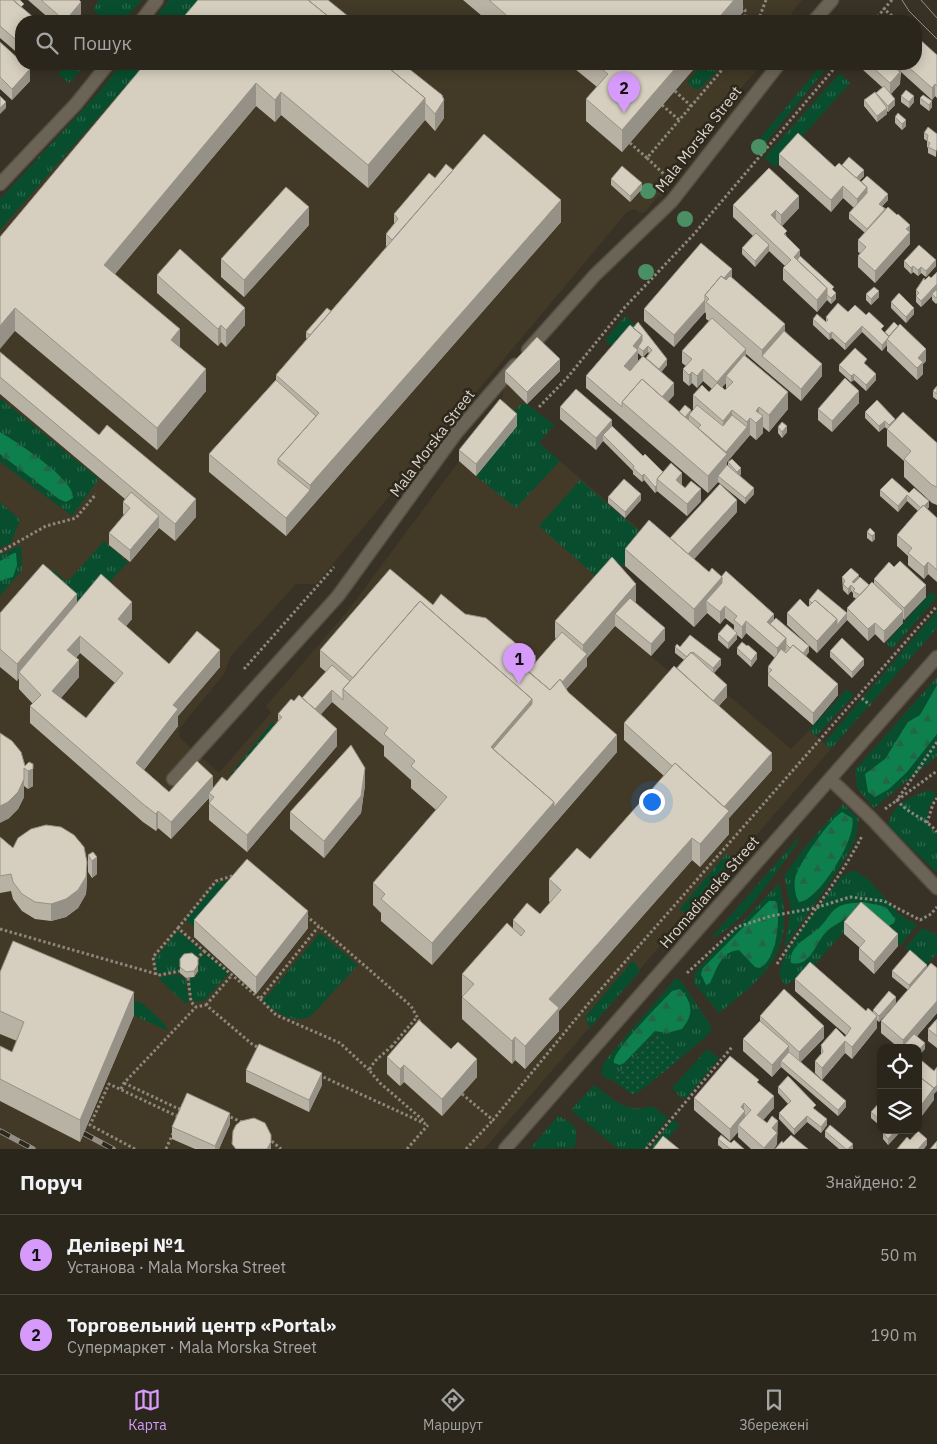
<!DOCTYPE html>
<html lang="uk">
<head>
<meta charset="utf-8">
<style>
  :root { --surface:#2a261c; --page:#322e25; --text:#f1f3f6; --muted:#a5a5a3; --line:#46433b; --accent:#d69bfa }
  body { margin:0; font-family:"IBM Plex Sans",sans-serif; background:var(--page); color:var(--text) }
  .controls { position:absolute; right:15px; bottom:15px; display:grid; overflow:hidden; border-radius:10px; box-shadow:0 2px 12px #0003 }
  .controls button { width:45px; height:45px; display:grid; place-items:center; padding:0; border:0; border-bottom:1px solid var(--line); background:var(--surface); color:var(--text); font:25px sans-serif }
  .you { position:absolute; left:651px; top:801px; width:18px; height:18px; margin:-12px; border:4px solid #fff; border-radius:50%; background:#1a73e8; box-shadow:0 0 0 8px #1a73e833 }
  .badge { display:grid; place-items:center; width:32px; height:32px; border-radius:50%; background:var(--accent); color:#111; font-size:16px; font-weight:700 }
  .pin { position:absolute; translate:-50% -41px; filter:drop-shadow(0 1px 2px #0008) }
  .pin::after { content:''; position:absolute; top:26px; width:18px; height:15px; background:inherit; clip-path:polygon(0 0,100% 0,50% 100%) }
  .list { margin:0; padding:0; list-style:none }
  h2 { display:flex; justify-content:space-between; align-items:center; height:65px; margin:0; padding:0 20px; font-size:21px }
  h2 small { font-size:16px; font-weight:400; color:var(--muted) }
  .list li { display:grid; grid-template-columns:32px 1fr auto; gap:15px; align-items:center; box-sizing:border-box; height:80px; padding:0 20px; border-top:1px solid var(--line) }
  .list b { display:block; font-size:19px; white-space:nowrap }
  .list p { margin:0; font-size:16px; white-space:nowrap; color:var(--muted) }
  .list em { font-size:16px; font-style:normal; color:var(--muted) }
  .icon { flex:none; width:28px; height:28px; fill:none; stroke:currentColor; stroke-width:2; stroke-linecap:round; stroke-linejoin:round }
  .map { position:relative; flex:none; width:937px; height:1149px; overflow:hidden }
  .search { position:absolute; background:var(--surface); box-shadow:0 2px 12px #0003; left:15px; right:15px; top:15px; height:55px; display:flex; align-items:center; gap:12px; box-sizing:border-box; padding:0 18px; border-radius:20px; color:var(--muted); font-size:19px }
  .sheet { height:225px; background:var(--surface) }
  nav { display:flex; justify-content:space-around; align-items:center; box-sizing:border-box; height:70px; border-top:1px solid var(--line); background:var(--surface); font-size:14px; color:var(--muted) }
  nav a { display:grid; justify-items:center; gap:2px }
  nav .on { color:var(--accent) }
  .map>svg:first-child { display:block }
  .built { fill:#423927 }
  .grass { fill:url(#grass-tufts) }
  .forest { fill:url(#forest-firs) }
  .park { fill:url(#park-dots) }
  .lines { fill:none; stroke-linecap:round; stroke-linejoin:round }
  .minor-casing { stroke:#544e43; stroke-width:15 }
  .path { stroke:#8d887e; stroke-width:3; stroke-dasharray:2.5 2.5; stroke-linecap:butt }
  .minor { stroke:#6b6456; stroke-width:12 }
  .tram { stroke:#948f86; stroke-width:1 }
  .rail-casing { stroke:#948f86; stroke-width:5.5 }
  .rail { stroke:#2e281c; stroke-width:4; stroke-dasharray:11; stroke-linecap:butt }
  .tree { fill:#4b9064 }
  .wall { fill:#b8b2a4; fill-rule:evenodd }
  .shaded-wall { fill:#969186 }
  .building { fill:#d6cfbf; stroke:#969186; fill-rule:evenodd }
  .labels { text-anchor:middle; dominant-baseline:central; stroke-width:5; stroke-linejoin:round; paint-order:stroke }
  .street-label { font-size:15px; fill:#d9d5cd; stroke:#2e281c }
</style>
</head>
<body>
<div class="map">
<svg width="937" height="1149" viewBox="0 0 937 1149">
  <defs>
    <pattern id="grass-tufts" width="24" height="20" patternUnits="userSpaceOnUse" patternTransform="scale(1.25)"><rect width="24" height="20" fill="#084e2e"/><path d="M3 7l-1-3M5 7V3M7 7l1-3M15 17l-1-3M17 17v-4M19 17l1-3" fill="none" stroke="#2b674b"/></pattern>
    <pattern id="forest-firs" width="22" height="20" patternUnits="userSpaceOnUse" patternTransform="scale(1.25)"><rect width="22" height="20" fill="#0e804d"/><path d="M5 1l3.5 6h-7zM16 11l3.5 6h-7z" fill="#226647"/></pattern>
    <pattern id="park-dots" width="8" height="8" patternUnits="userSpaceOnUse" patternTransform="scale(1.25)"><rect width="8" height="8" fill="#084e2e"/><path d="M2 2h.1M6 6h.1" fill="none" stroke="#2b674b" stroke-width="1.8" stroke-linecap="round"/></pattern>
  </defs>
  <rect width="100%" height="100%" fill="#383226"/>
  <!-- built -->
  <path class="built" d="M 169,0 L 802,0 L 793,11 L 789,21 L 153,21 Z
    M 121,64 L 762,64 L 658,184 L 666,192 L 662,197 L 659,195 L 645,212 L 640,213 L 635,209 L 627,212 L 316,584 L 296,584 L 231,656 L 224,674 L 179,729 L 180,738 L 219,773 L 271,713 L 266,706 L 347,612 L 459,461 L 500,411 L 505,382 L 537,349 L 560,371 L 527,404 L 554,425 L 539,443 L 649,538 L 625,566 L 612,574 L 636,601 L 615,626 L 676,677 L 690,662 L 791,749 L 809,730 L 831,749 L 484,1149 L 0,1149 L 0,200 L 101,90 Z"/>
  <!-- grass -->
  <path class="grass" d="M 99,0 L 142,0 L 123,21 L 105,21 L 93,10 Z
    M 169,0 L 214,0 L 196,21 L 153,21 Z
    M 67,64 L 86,64 L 69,83 L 58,74 Z
    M 121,64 L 162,64 L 142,88 L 131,80 L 0,230 L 0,199 L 101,90 Z
    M 703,64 L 723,64 L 702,87 L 696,90 L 687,82 Z
    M 822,64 L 828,66 L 758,152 L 752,148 Z
    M 840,73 L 850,83 L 775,167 L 764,158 Z
    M 625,316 L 637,327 L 617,351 L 605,340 Z
    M 0,398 L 99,479 L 72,516 L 0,462 Z
    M 521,404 L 527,404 L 554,425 L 539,443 L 560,461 L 516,508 L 476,476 L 508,418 Z
    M 580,480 L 646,537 L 623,565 L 611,573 L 602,582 L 539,526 Z
    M 0,502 L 20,520 L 11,543 L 0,548 Z
    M 104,541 L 128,562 L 81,613 L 42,580 L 52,569 L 64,580 L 68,581 Z
    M 21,545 L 22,570 L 0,596 L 0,555 Z
    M 931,592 L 937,597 L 892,649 L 886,643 Z
    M 937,611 L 937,628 L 831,749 L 824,743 Z
    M 937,677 L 937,756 L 874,808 L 857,788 L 855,770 Z
    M 847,689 L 854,695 L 816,736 L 809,730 Z
    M 272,722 L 279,727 L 238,779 L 231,774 Z
    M 928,790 L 936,793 L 928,810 L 927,824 L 937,834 L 937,873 L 888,825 C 894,802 908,799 928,790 Z
    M 843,804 L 859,819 L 855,841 L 839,869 L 784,948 L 791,908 L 784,876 L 804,848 Z
    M 800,836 L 797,844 C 777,870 740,929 711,938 Z
    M 726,854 L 736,859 L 689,914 L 679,910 Z
    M 853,870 L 868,879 L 899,914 L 917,925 L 900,946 L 861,912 L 813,967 L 786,985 C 782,981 779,977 780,971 C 782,949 827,897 841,877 Z
    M 244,876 L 194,927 L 186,920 L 217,883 Z
    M 779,883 C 797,952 767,974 719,1013 L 694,983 L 695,972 Z
    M 922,928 L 937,935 L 937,953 L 926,966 L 905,948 Z
    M 178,931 L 202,951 L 194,959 L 184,959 L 179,965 L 179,971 L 158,974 L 155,959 Z
    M 320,933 L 358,965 L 311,1016 C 291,1025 278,1013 263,1001 Z
    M 205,953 L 229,973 L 204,1001 L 192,1001 L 189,979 C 197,977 199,972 199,964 L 196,962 Z
    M 633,960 L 640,971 L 590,1028 L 585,1017 Z
    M 22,964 L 142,1003 L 164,1023 L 168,1031 Z
    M 179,974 L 186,980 L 189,1002 L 185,1003 L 161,981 L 159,977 Z
    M 676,978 L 681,981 L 709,1023 L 711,1028 L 709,1034 L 682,1057 L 658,1033 L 612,1080 L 605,1078 L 601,1073 L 604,1062 Z
    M 707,1049 L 719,1058 L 688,1096 L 682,1099 L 672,1088 Z
    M 594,1085 C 615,1100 625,1114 652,1106 L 668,1118 L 644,1149 L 618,1149 L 571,1110 Z
    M 558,1116 C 575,1123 580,1130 574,1148 L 530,1149 Z
    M 672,1120 L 680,1124 L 660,1149 L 650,1149 Z"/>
  <!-- forest -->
  <path class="forest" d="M 0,432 C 15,441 76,480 73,498 L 66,502 L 59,499 L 0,454 Z
    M 14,553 L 16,553 L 17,565 L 13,577 L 0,581 L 0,561 Z
    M 937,685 L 937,734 L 907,772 L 889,789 L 875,797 L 868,792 L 865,774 L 885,759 L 908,722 L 920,715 Z
    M 842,812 L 852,818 C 858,837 818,902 799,902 C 795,896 794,886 795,879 C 798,864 829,820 842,812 Z
    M 769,901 L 775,901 L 777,903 C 780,920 777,959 760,968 L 755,967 L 739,950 C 721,951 717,969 710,983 L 706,985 L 701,974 L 703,968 Z
    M 863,902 L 886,907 L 895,919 L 894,923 L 887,927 L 855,909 C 847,920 836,923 827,931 C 816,941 811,968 791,963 C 788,945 811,937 821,926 C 828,919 831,910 840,906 C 847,903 856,903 863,902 Z
    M 680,989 C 693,1003 694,1014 682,1029 L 667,1033 L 655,1031 L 624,1063 L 620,1065 L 614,1063 C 610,1053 662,1002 672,991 Z"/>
  <!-- park -->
  <path class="park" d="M 659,1033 L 682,1057 L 648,1085 L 633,1095 L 612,1080 Z"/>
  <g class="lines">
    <!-- minor casing -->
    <g class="minor-casing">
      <path id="minor" d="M 141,21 L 157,0
        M 814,21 L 832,0
        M 0,184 L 76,104 L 108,64
        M 528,350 L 595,275 L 672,201 L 779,64
        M 173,779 L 338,596 L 457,432 L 515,365
        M 830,779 L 871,818 L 937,888
        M 505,1149 L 937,657"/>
    </g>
    <!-- path -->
    <path class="path" d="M 733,0 L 745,10 L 745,17 L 749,21
      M 892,0 L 884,9 L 898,21
      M 758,21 L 766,0
      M 874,21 L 884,9
      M 675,91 L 691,106
      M 662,105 L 679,120
      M 630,143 L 647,158 L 727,64
      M 647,158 L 668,178
      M 539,407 L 567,378 L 625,307 L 694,234 L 838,64
      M 0,552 L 46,526 L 76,518 L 96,494
      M 244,669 L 334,567
      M 858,695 L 870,705
      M 937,742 L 897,800 C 909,815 926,818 937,832
      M 885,809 L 937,771
      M 927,823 L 933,804 L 937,798
      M 306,916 L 319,926
      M 178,928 L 216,881 L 235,875
      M 0,929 L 160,975 L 180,971
      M 204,951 L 260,999 L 319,926 L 411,1006 L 421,1024
      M 777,964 C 805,921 839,881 862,836
      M 687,973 L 737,927 L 771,916 L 815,908 L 850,897 L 884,901 L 920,920 L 931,914 L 937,907
      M 156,975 L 153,957 L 178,928 L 204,951 L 195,961
      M 188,978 L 191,1002 L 196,1007 L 206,1005 L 252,1044 L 259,1048
      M 260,999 L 276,1015 L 340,1043 L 369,1070
      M 206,1005 L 232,975
      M 392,1046 L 375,1061 L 369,1070 L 380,1083 L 424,1121
      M 397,1050 L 392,1046 L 417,1017
      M 319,1075 L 428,1125
      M 124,1083 L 179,1109 L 184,1104
      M 121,1089 L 124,1083 L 196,1007
      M 462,1094 L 493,1120 L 588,1004 L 937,606
      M 226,1115 L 244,1123
      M 268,1138 L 281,1149
      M 135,1149 L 90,1125 L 109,1084 L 179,1117
      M 166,1149 L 174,1131
      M 407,1149 L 428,1125
      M 466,1149 L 493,1120
      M 646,1149 L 732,1047"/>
    <!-- minor -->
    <use href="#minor" class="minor"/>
    <!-- tram -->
    <path class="tram" d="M 902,0 L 909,11 L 937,39
      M 921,0 L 937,18"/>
    <!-- rail casing -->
    <g class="rail-casing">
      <path id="rail" d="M 0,1131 L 33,1149
        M 83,1133 L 113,1149"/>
    </g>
    <!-- rail -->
    <use href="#rail" class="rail"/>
  </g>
  <!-- trees -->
  <g class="tree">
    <circle cx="759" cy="147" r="8"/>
    <circle cx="648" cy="191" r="8"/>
    <circle cx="685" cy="219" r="8"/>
    <circle cx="646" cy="272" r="8"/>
  </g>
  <!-- wall -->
  <path class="wall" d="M 0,0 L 21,21 L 21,56 L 0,38 Z
    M 28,0 L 79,0 L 81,14 L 74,21 L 52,21 Z
    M 463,0 L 743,0 L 743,12 L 735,21 L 488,21 Z
    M 0,42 L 30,81 L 12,100 L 0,89 Z
    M 937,55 L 937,98 L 935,96 L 932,100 L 901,72 L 900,84 L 891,94 L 895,105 L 888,112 L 887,111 L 887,114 L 877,122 L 864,106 L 864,100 L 876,95 L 876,93 L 883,88 L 862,69 L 862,64 L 916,64 Z
    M 31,64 L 44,64 L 39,70 Z
    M 145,64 L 403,64 L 444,118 L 435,131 L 425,120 L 368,188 L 281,115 L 275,122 L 256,106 L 115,274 L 180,347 L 206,391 L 157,450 L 15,331 L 0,237 Z
    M 569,64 L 698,64 L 622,152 L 586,121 L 586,99 L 597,87 Z
    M 923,95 L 932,107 L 929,111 L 920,104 L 920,98 Z
    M 901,96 L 914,102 L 909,108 L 901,102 Z
    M 895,117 L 906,126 L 902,130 L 895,123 Z
    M 924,133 L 937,134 L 936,157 L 928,153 L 928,148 L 927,147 L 927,141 L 924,139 Z
    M 779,154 L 835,167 L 842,165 L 864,176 L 859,181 L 888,200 L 882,206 L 910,225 L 910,244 L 875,283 L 858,267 L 858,256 L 860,253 L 858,252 L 858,240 L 865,233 L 849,219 L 849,213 L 854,208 L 843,198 L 831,212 L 779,165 Z
    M 453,170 L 561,222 L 286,536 L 209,472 L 209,454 L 276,380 L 276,375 L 307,339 L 306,338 L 306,332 L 331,311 L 387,247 L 386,246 L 386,234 L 394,225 L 394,214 L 435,178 Z
    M 611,179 L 642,189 L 630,202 L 611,185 Z
    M 733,205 L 799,208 L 782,226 L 787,237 L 800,256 L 834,291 L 836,299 L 831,304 L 827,300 L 817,312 L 783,280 L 783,268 L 785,266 L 769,251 L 755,267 L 742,254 L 742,248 L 753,236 L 733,217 Z
    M 309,225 L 244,297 L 221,277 L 221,259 Z
    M 904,261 L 936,266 L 926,277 L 921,273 L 918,276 L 913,272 L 911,274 L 904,267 Z
    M 157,275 L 245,325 L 226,347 L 221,342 L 218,346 L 157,293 Z
    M 732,278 L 785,331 L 822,376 L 801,401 L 746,354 L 746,357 L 788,409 L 769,432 L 763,427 L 763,433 L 756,440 L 750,435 L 727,462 L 727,465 L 728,466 L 728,462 L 741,474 L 740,475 L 754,494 L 745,504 L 718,482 L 708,493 L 586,388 L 586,376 L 630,325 L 667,365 L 661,372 L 674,395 L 668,402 L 679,412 L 691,412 L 693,410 L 693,395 L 709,392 L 712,389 L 703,381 L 697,388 L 692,383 L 689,386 L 683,381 L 683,369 L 686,366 L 682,363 L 682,351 L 709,321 L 706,319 L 706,314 L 705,312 L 674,347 L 644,321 L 644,309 ZM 648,352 L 649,353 L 646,358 L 646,359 L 643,357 ZM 638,353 L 642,357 L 638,361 ZM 726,383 L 726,390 L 725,390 L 722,387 Z
    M 916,290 L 937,291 L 937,303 L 936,304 L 932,300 L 932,296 L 921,307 L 916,302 Z
    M 866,294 L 879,297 L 871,305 L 866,300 Z
    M 891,302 L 914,314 L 906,323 L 891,308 Z
    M 848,312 L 885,333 L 885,332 L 926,361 L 923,364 L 923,374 L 917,380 L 887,351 L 887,345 L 882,351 L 862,332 L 845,350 L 832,338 L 829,340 L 813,325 L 813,319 L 826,322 L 826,317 Z
    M 0,352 L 196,517 L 175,541 L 159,528 L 130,562 L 109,545 L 109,533 L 124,515 L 123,514 L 123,502 L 125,499 L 0,394 Z
    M 839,365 L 867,365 L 876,380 L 866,391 L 854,380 L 851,382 L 839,371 Z
    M 505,371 L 560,371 L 527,404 L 505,382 Z
    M 937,386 L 937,400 L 933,397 L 933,391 Z
    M 859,403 L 832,432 L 818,420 L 818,409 Z
    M 560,407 L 612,426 L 643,456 L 663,472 L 682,485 L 701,501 L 687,516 L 657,491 L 655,493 L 644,480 L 642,482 L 633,474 L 633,471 L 603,441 L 596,450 L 560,419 Z
    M 865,412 L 895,421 L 937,443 L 937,505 L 932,503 L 904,477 L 904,461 L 887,446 L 887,429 L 885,427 L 879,432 L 865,418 Z
    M 517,426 L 476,476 L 459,461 L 459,450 Z
    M 778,427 L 787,432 L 782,438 L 778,433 Z
    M 880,490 L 909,493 L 929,507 L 927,509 L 937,518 L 937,582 L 928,574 L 924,579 L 908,565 L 908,556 L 897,546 L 897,535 L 918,511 L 907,501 L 898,512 L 880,496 Z
    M 608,497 L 641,500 L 625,518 L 608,503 Z
    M 737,512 L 694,559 L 709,572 L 721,577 L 774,620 L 809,652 L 806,656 L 838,695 L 813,725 L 768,686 L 768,667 L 775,658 L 746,633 L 742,639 L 737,635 L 737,639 L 728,649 L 718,640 L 718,634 L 734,630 L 734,625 L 725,618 L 720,624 L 707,613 L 694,627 L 625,566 L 625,549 L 670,538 Z
    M 867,532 L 875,539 L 872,542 L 867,538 Z
    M 842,577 L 859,577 L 869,585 L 874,583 L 874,579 L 926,597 L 904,620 L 903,618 L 903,623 L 884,643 L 875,634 L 868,641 L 847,620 L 817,653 L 787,625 L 787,613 L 808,607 L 809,606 L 809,600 L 847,613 L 847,608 L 857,599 L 853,597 L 853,593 L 851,591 L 848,595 L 843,590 Z
    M 636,601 L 635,603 L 665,640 L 651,656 L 615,626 L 587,658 L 587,666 L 566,689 L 617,752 L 432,965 L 381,921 L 381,913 L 373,905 L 373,883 L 436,810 L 411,788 L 411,780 L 384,756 L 384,746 L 332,702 L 321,714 L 337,746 L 247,852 L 209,820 L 209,798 L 171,839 L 158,828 L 156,831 L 143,822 L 30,723 L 30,706 L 33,704 L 19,689 L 19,678 L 17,681 L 0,667 L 0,613 L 77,603 L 132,619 L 126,626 L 169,664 L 220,667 L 178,716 L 178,726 L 144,770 L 169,792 L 213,788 L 227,781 L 278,721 L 278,714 L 294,701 L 302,698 L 326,672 L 320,667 L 320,650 L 433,605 L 465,614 L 536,662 L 556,639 L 555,638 L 555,621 ZM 80,653 L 115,683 L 86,718 L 61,698 L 79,677 L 76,658 Z
    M 690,635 L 721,665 L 714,673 L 727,697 L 719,706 L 772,770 L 729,818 L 729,834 L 700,867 L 692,860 L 559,1011 L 559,1031 L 525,1069 L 515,1060 L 512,1064 L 462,1019 L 462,974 L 513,928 L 513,920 L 540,914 L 550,903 L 549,901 L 549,879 L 590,859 L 664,776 L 624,740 L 624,723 L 684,660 L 675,653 L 675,647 L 680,647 Z
    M 737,648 L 757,659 L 751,667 L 737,654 Z
    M 830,651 L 864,665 L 852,678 L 830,657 Z
    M 29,762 L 33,786 L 28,789 L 24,786 L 24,797 L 18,809 L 8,819 L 25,766 Z
    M 365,785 L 361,813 L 324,858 L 290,829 L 290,812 Z
    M 0,837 L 13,848 L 87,879 L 86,894 L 78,908 L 66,917 L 51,921 L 35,919 L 22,911 L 13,899 L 11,891 L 0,893 Z
    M 93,852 L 97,874 L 92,878 L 88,872 L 88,855 Z
    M 194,920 L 308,928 L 256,994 L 194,937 Z
    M 844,922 L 898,946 L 874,974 L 859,960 L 859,947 L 844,934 Z
    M 180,959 L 198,971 L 194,977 L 186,978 L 180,973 Z
    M 937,968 L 937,1013 L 917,1036 L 925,1049 L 918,1048 L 899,1048 L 881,1033 L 881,1021 L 908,990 L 892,977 L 892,971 Z
    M 0,972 L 134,1015 L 80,1142 L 0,1101 L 0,1046 L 12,1052 L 17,1041 L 0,1034 Z
    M 795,979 L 866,1011 L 873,1012 L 873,1010 L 896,1003 L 879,1022 L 877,1020 L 877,1028 L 852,1059 L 845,1053 L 822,1080 L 815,1073 L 815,1061 L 821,1054 L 821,1045 L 845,1037 L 846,1035 L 795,991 Z
    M 760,1016 L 824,1038 L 800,1062 L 846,1107 L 838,1116 L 781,1067 L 772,1077 L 743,1051 L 743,1039 L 760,1021 Z
    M 937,1019 L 937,1048 L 928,1041 L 928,1029 Z
    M 387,1057 L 477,1077 L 442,1116 L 404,1082 L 400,1086 L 387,1074 Z
    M 246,1070 L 322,1085 L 309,1112 L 246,1082 Z
    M 759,1084 L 774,1108 L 763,1120 L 778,1133 L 777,1134 L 777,1144 L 774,1149 L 751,1149 L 738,1137 L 738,1132 L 730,1141 L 694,1110 L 694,1098 Z
    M 778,1087 L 816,1110 L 827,1125 L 821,1133 L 807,1122 L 794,1135 L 779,1119 L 779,1113 L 788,1104 L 778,1093 Z
    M 881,1104 L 881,1124 L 880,1126 L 871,1118 L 871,1112 Z
    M 230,1124 L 219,1149 L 195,1149 L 172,1139 L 172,1127 Z
    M 885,1130 L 902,1130 L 888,1145 L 883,1139 L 883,1133 Z
    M 825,1131 L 853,1149 L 839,1149 L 825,1137 Z
    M 718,1139 L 731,1143 L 744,1149 L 723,1149 L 718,1145 Z"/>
  <!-- shaded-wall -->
  <path class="shaded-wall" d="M 734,0 L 743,0 L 743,12 L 735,21 L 716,21 Z
    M 81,2 L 81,14 L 74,21 L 65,21 Z
    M 39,64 L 44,64 L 39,70 Z
    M 679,64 L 698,64 L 622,152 L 622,130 Z
    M 897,64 L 901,64 L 901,72 L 894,79 L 894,67 Z
    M 30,69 L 30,81 L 12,100 L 12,89 Z
    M 900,72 L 900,84 L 890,95 L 890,83 Z
    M 256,83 L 256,106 L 104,287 L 104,265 Z
    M 935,84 L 935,96 L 932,100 L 932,88 Z
    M 281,92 L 281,115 L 275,122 L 275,100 Z
    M 914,96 L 914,102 L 909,108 L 909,102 Z
    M 425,98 L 425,120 L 368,188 L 368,165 Z
    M 895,99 L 895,105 L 888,112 L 888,106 Z
    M 444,100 L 444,118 L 435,131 L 435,114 Z
    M 932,101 L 932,107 L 929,111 L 929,105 Z
    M 6,102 L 6,108 L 0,114 L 0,108 Z
    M 887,108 L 887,114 L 877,122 L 877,116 Z
    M 906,120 L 906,126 L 902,130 L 902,124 Z
    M 864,170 L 864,176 L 854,187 L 854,181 Z
    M 642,183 L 642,189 L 630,202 L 630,196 Z
    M 843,186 L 843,198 L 831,212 L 831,200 Z
    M 867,187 L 867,199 L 857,210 L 857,199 Z
    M 888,194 L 888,200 L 879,210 L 879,204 Z
    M 799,196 L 799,208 L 781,227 L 781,215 Z
    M 561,200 L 561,222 L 286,536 L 286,518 L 310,490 L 310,485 Z
    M 309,207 L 309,225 L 244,297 L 244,280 Z
    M 776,210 L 776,222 L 771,215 Z
    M 910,225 L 910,244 L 875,283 L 875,271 Z
    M 769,245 L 769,251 L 755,267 L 755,261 Z
    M 800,250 L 800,262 L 797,266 L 794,257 Z
    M 936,260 L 936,266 L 926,277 L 926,271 Z
    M 913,266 L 913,272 L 911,274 L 911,268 Z
    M 921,267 L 921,273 L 918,276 L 918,270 Z
    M 732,269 L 732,281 L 707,297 Z
    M 937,284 L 937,290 L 932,295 L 932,294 L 932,296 L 921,307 L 921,301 Z
    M 827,288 L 827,300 L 817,312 L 817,300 Z
    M 879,291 L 879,297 L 871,305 L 871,299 Z
    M 836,293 L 836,299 L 831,304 L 831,298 Z
    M 705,300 L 705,312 L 674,347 L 674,335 Z
    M 15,308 L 15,331 L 0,349 L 0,326 Z
    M 245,308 L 245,325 L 226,347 L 226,330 Z
    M 914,308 L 914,314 L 906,323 L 906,317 Z
    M 785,324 L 785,342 L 762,356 L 762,350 Z
    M 221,325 L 221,342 L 218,346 L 218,329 Z
    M 862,326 L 862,332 L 845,350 L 845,344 Z
    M 180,329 L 180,351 L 171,340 Z
    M 832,332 L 832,338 L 829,340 L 829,334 Z
    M 642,335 L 642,347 L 638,347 L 638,362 L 624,378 L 624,366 L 633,346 Z
    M 887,339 L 887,345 L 882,351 L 882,345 Z
    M 648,346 L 648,352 L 643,357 L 643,351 Z
    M 746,349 L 746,360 L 726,376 L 726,383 L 717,393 L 717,382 Z
    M 926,349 L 926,361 L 923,364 L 923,374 L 917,380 L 917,368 L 918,358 Z
    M 560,359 L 560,371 L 527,404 L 527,392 Z
    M 667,359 L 667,365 L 659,375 L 659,369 Z
    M 822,364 L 822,376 L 801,401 L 801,389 Z
    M 206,369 L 206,391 L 157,450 L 157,428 Z
    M 703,369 L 703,381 L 697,388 L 697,376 Z
    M 692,372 L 692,383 L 689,386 L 689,375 Z
    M 854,374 L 854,380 L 851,382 L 851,376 Z
    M 876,374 L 876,380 L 866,391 L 866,385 Z
    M 674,383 L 674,395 L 661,410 L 661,398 Z
    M 859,391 L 859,403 L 832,432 L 832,421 Z
    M 788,392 L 788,409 L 769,432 L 769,415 Z
    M 759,407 L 759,419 L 763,416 L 763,433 L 756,440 L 756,411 Z
    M 691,410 L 691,416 L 689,415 L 689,419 L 680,430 L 680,424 Z
    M 732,410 L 732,427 L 723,438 L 723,421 Z
    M 517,414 L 517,426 L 476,476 L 476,464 Z
    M 750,418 L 750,435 L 727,462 L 727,471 L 718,476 L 718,482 L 708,493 L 708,476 L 723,455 L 747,427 L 747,422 Z
    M 895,419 L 895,425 L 889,431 L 889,425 Z
    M 612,420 L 612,432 L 603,435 L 603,441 L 596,450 L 596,438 Z
    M 885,421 L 885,427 L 879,432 L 879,426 Z
    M 787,426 L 787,432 L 782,438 L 782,432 Z
    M 741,468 L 741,474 L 737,478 L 737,472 Z
    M 682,473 L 682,485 L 676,492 L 676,480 Z
    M 644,474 L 644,480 L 642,482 L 642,476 Z
    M 657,485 L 657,491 L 655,493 L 655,487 Z
    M 754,488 L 754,494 L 745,504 L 745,498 Z
    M 701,489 L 701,501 L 687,516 L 687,504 Z
    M 641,494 L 641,500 L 625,518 L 625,512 Z
    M 907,495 L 907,501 L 898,512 L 898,506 Z
    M 196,499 L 196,517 L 175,541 L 175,524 Z
    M 737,500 L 737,512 L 687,567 L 687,555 Z
    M 929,501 L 929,507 L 922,515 L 922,509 Z
    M 159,516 L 159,527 L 130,562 L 130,550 Z
    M 875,533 L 875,539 L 872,542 L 872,536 Z
    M 928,562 L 928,574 L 924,579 L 924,567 Z
    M 859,575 L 859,581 L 852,586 L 852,582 Z
    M 722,577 L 722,595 L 706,601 L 707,613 L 694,627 L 694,609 Z
    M 636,584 L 636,601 L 621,619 L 615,614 L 615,626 L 587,658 L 587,666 L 550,708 L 550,696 L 583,658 L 583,645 Z
    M 851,585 L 851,591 L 848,595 L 848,589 Z
    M 926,585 L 926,597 L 904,620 L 904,608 Z
    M 77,594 L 77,612 L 19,672 L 19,678 L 17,681 L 17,664 Z
    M 132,602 L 132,619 L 118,636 L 118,619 Z
    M 725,606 L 725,618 L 720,624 L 720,612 Z
    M 903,611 L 903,623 L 884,643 L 884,631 Z
    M 774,614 L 774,626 L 770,630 L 767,622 Z
    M 847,614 L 847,620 L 817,653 L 817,641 L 837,619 Z
    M 746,621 L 746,633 L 742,639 L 742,627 Z
    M 875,623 L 875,634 L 868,641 L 868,629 Z
    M 665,628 L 665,640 L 651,656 L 651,644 Z
    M 737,633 L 737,639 L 728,649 L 728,643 Z
    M 80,636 L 80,653 L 67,667 L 67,650 Z
    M 786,638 L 786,650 L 777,660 L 777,648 Z
    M 809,646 L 809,652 L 801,663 L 801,657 Z
    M 220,650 L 220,667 L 178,716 L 178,726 L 136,780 L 136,763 L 173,705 Z
    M 757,653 L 757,659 L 751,667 L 751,661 Z
    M 536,656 L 536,674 L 531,679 L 525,669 Z
    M 721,659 L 721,665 L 713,674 L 713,668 Z
    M 864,659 L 864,665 L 852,678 L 852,672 Z
    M 79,660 L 79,677 L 52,708 L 52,691 Z
    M 838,684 L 838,695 L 813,725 L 813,713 Z
    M 727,685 L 727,697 L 710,715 L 710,703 Z
    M 332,690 L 332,702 L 312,724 L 312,712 Z
    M 532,699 L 532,721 L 491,752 L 491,747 Z
    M 337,729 L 337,746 L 247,852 L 247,835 Z
    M 617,735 L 617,752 L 432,965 L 432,943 L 554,802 Z
    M 772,753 L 772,770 L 729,818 L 729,834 L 700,867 L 700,844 L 721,809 Z
    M 24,768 L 24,797 L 18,809 L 8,819 L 0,823 L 0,806 Z
    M 365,768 L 365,785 L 361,813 L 324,858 L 324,841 Z
    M 33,769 L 33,786 L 28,789 L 28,771 Z
    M 213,776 L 213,794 L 209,793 L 209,798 L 171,839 L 171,822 Z
    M 158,811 L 158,828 L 156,831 L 156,814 Z
    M 692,838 L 692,860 L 559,1011 L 559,1031 L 525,1069 L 525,1046 L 549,999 Z
    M 97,857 L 97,874 L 92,878 L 92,861 Z
    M 87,862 L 87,879 L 86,894 L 78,908 L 66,917 L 51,921 L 51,904 Z
    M 308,911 L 308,928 L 256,994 L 256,977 Z
    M 898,934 L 898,946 L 874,974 L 874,962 Z
    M 198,965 L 198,971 L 194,977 L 194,971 Z
    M 927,965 L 927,971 L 909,991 L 909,985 Z
    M 134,992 L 134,1015 L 80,1142 L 80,1120 Z
    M 896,997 L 896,1003 L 879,1022 L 879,1016 Z
    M 937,1001 L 937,1013 L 907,1048 L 903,1048 L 903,1040 Z
    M 877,1016 L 877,1028 L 852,1059 L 852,1047 Z
    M 824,1026 L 824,1038 L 799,1064 L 799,1052 Z
    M 515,1037 L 515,1060 L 512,1064 L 512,1041 Z
    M 845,1041 L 845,1053 L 822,1080 L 822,1068 Z
    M 925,1043 L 925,1049 L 918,1057 L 918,1051 Z
    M 789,1046 L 789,1058 L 781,1061 L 781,1067 L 772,1077 L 772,1065 Z
    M 477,1059 L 477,1077 L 442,1116 L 442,1099 Z
    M 404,1065 L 404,1082 L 400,1086 L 400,1069 Z
    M 322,1073 L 322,1085 L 309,1112 L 309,1100 Z
    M 937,1085 L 937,1091 L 934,1094 L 934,1100 L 922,1116 L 918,1120 L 918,1108 Z
    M 774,1096 L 774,1108 L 757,1127 L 757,1115 Z
    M 846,1101 L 846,1107 L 838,1116 L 838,1110 Z
    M 744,1103 L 744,1113 L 745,1111 L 745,1123 L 738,1125 L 738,1132 L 730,1141 L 730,1129 L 741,1107 Z
    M 230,1113 L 230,1124 L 219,1149 L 215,1149 L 215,1146 Z
    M 807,1116 L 807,1122 L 794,1135 L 794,1129 Z
    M 827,1119 L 827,1125 L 821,1133 L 821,1127 Z
    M 778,1121 L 777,1144 L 774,1149 L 764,1149 L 772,1128 Z
    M 896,1130 L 902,1130 L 888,1145 L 888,1139 Z
    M 271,1135 L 271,1149 L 267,1149 Z
    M 927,1139 L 927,1145 L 924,1149 L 918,1149 Z
    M 853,1144 L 853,1149 L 848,1149 Z"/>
  <!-- building -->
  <path class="building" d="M 0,0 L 13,0 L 38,21 L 21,21 L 21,44 L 0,26 Z
    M 13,0 L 20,0 L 24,4 L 21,7 Z
    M 41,0 L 79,0 L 81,2 L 65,21 Z
    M 198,0 L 308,0 L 334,21 L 180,21 Z
    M 308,0 L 328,0 L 354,21 L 334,21 Z
    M 489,0 L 734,0 L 716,21 L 546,21 L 541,17 L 537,21 L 513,21 Z
    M 916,36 L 937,55 L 937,86 L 935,84 L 932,88 L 905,64 L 916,64 Z
    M 0,42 L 21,61 L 21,64 L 24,64 L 30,69 L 12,89 L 0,77 Z
    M 145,64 L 384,64 L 425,98 L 368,165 L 281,92 L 275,100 L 256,83 L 104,265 L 180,329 L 171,340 L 206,369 L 157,428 L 15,308 L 0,326 L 0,237 Z
    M 384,64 L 403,64 L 442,95 L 444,100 L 435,114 L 425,103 L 425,98 Z
    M 595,64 L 679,64 L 622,130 L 586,99 L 608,74 Z
    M 869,64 L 897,64 L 894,67 L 900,72 L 890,83 Z
    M 884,86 L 895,99 L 888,106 L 876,93 Z
    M 906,90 L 914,96 L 909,102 L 901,96 Z
    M 875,92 L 887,108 L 877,116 L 864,100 Z
    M 923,95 L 932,101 L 929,105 L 920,98 Z
    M 0,96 L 6,102 L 0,108 Z
    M 898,113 L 906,120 L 902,124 L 895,117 Z
    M 928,127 L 937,134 L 937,149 L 936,151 L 928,147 L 930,143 L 927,141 L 928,135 L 924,133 Z
    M 798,133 L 835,167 L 839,163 L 867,187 L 857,199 L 843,186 L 831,200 L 779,154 Z
    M 484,134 L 561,200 L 310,485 L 278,459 L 319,413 L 276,375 Z
    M 849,157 L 864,170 L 856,178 L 842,165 Z
    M 446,164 L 453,170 L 392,240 L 386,234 L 398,219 L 394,214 L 429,173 L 435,178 Z
    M 622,166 L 642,183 L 630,196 L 611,179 Z
    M 769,168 L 799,196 L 781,215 L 776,210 L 771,215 L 787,231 L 784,234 L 800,250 L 794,257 L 827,288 L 817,300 L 783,268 L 791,260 L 733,205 Z
    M 867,176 L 888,194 L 879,204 L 885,209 L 867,229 L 849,213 L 867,193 L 867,187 L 861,182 Z
    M 286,187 L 309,207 L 244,280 L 221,259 Z
    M 888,207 L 897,215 L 898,214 L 910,225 L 906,229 L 910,232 L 875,271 L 858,256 L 866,247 L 858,240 Z
    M 756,233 L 769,245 L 755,261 L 742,248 Z
    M 701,243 L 732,269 L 724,278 L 721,276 L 705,295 L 705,300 L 674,335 L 644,309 Z
    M 919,245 L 936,260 L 926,271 L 921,267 L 918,270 L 913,266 L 911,268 L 904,261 Z
    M 180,249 L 245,308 L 226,330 L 221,325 L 218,329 L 157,275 Z
    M 800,256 L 834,287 L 832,289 L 836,293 L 831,298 L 827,295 L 827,288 L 797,260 Z
    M 937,272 L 937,284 L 921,301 L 916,296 L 919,293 L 916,290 L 924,278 L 925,280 L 929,276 L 931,278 Z
    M 721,276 L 726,280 L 730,276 L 785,324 L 762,350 L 706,302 L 709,299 L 705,295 Z
    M 874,287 L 879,291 L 871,299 L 866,294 Z
    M 936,290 L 937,291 L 937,297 L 936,298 L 932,294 Z
    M 899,293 L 914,308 L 906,317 L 891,302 Z
    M 838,303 L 848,312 L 855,305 L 866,315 L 869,312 L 884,326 L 881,329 L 889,337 L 882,345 L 862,326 L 845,344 L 832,332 L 829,334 L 813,319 L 817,314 L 826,322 L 828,320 L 826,317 Z
    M 327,308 L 331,311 L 310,335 L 306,332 Z
    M 712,318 L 746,349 L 717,382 L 703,369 L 697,376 L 692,372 L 689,375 L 683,369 L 692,359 L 682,351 Z
    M 638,322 L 667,359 L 659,369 L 646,358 L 652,350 L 648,346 L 643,351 L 638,347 L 642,341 L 642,335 L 633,328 Z
    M 894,322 L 898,326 L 889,336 L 885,332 Z
    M 900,324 L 926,349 L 918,358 L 923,362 L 917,368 L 887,339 Z
    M 630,325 L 642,335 L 633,346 L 638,350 L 624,366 L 630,371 L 643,356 L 674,383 L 662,397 L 642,379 L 622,402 L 622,407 L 586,376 Z
    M 784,331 L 822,364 L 801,389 L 762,356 Z
    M 537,337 L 560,359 L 527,392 L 505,371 Z
    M 855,348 L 867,359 L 864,363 L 876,374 L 866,385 L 854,374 L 851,376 L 839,365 Z
    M 0,352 L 99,435 L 107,425 L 196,499 L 175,524 L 0,377 Z
    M 744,355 L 788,392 L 769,415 L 759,407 L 756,411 L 763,416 L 756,423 L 750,418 L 747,422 L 732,410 L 723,421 L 693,395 L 702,385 L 709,392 L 717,383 L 725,390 L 733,382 L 726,376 Z
    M 845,378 L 859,391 L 832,421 L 818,409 Z
    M 642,379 L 727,454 L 708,476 L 622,402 Z
    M 276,380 L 316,416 L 278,459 L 278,464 L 310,490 L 286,518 L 209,454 Z
    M 937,386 L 937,394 L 933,391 Z
    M 576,389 L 612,420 L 596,438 L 560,407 Z
    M 500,399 L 517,414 L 476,464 L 459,450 Z
    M 877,400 L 895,419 L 889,425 L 885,421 L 879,426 L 865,412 Z
    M 685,405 L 691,410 L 685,417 L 679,412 Z
    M 697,405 L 723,426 L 732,415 L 747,427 L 726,452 L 698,428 L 701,425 L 689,415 Z
    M 903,412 L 937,443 L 937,487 L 932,485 L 904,459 L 911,451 L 887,429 Z
    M 782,422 L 787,426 L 782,432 L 778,427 Z
    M 612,426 L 643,456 L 645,454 L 663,472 L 657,479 L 657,485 L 655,487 L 644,474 L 642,476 L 633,468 L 634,466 L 603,435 Z
    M 732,459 L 741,468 L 737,472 L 728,462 Z
    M 671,463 L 682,473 L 676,480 L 685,488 L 691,481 L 701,489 L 687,504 L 657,479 Z
    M 727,465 L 754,488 L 745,498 L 718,476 Z
    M 892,478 L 909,493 L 914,488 L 929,501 L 924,506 L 923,505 L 921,508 L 907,495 L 898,506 L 880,490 Z
    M 624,479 L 641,494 L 625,512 L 608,497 Z
    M 720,484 L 737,500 L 688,554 L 670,538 Z
    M 131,492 L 159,516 L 130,550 L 109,533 L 130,508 L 123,502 Z
    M 923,505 L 937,518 L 937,570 L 928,562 L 924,567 L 908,553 L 912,548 L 897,535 Z
    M 649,520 L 709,572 L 712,568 L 722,577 L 694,609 L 625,549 Z
    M 870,528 L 875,533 L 872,536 L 867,532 Z
    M 612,557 L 636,584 L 583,645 L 555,621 Z
    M 900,561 L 926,585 L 904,608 L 874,579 L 889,562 L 894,567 Z
    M 43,564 L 77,594 L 17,664 L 0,649 L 0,613 Z
    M 851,568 L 859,575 L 852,582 L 854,583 L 860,577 L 869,585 L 860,595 L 853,591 L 855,589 L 851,585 L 848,589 L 843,584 L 845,581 L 842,577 Z
    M 390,569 L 433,605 L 441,594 L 465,614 L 486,618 L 527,653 L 536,656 L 525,669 L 550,690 L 560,679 L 568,692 L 617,735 L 554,807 L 554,802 L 493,749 L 532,704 L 532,699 L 420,601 L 353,678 L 320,650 Z
    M 726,571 L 774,614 L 767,622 L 786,638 L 777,648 L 746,621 L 742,627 L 734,620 L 737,616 L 725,606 L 720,612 L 706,601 L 722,583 L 722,577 L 721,577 Z
    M 101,574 L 132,602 L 118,619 L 169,664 L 197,631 L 220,650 L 173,705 L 178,709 L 136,763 L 169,792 L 197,761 L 213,776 L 171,822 L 158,811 L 156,814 L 143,804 L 30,706 L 41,695 L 19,672 ZM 80,636 L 123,673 L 86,718 L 52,691 L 79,660 L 67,650 Z
    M 872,582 L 903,611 L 884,631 L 875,623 L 868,629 L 847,608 Z
    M 818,589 L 847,613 L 837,625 L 837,619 L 815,600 L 812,603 L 809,600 Z
    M 630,598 L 665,628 L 651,644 L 615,614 Z
    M 800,599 L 808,607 L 815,600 L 837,619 L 817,641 L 787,613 Z
    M 420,601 L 532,699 L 491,747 L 554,802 L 432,943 L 381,899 L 385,894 L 373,883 L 447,797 L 411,766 L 415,761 L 384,734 L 388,728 L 343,689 Z
    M 776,618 L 809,646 L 803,653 L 793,645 L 790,648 L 786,644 L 786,638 L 770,624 Z
    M 727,624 L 737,633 L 728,643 L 718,634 Z
    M 562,632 L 587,654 L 562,682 L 560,679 L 550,690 L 528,671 Z
    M 690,635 L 721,659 L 713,668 L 693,652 L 692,654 L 691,652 L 687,657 L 675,647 L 677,644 L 680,647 Z
    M 842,638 L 864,659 L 852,672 L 830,651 Z
    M 742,642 L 747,646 L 748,645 L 757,653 L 751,661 L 737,648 Z
    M 793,645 L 838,684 L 813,713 L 768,674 L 772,670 L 768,667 L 781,649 L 786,653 Z
    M 691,652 L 727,685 L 713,701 L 677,668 Z
    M 332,665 L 350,681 L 343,689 L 343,700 L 332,690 L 315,709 L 302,698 Z
    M 674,666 L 772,753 L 724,807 L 675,763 L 672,766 L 624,723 Z
    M 299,695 L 337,729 L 247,835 L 209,803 L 214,797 L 209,793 L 222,777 L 227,781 L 282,717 L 278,714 L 291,699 L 294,701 Z
    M 0,733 L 12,741 L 21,752 L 25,766 L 29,762 L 33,764 L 33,769 L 28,771 L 24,768 L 24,779 L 18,792 L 8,802 L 0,806 Z
    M 351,745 L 365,768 L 361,796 L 324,841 L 290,812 Z
    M 675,763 L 729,811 L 700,844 L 692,838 L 549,999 L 559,1008 L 525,1046 L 515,1037 L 512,1041 L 462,997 L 474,984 L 462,974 L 507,923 L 521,936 L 525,931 L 513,920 L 527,903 L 540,914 L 561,890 L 549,879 L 577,848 L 590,859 Z
    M 46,825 L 61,827 L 74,835 L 84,847 L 87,862 L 86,877 L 78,890 L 66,899 L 51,904 L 35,902 L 22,894 L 13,882 L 11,874 L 0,876 L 0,837 L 13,848 L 18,838 L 31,829 Z
    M 93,852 L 97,857 L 92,861 L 88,855 Z
    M 247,859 L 308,911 L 256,977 L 194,920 Z
    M 861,902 L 898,934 L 874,962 L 859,948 L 865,941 L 844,922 Z
    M 13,941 L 134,992 L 80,1120 L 0,1079 L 0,1046 L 12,1052 L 24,1022 L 0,1011 L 0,972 Z
    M 910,950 L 927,965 L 909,985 L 892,971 Z
    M 192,953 L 198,958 L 198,965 L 194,971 L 186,972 L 180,967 L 180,959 L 184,954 Z
    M 810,962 L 866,1011 L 868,1008 L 877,1016 L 852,1047 L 845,1041 L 822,1068 L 815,1061 L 823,1052 L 821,1045 L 836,1028 L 845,1037 L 851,1028 L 795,979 Z
    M 931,963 L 937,968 L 937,1001 L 903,1040 L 881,1021 Z
    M 784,989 L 824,1026 L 799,1052 L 760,1016 Z
    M 889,991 L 896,997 L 879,1016 L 873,1010 Z
    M 937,1019 L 937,1036 L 928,1029 Z
    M 419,1020 L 451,1049 L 458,1042 L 477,1059 L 442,1099 L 404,1065 L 400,1069 L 387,1057 Z
    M 760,1021 L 789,1046 L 772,1065 L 743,1039 Z
    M 914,1034 L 925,1043 L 918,1051 L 918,1048 L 901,1048 Z
    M 259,1044 L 322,1073 L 309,1100 L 246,1070 Z
    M 789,1052 L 846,1101 L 838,1110 L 781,1061 Z
    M 730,1056 L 759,1080 L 757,1082 L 774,1096 L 757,1115 L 767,1123 L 772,1116 L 778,1121 L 772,1128 L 777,1133 L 764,1148 L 738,1125 L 751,1110 L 744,1103 L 741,1107 L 745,1111 L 730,1129 L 694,1098 Z
    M 921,1060 L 934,1071 L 937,1067 L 937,1085 L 934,1088 L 921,1078 L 918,1080 L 918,1063 Z
    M 788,1076 L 816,1105 L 813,1108 L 827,1119 L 821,1127 L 807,1116 L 794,1129 L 779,1113 L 791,1101 L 778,1087 Z
    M 921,1078 L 934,1088 L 922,1104 L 918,1108 L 918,1081 Z
    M 187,1093 L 230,1113 L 215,1146 L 172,1127 Z
    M 879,1103 L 881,1104 L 881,1118 L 880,1120 L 871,1112 Z
    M 254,1118 L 265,1123 L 271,1135 L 271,1142 L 267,1149 L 236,1149 L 232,1144 L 233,1131 L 236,1125 L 241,1121 Z
    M 830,1125 L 853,1144 L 848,1149 L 846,1149 L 825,1131 Z
    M 885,1130 L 896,1130 L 888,1139 L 883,1133 Z
    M 918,1131 L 927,1139 L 918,1149 L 897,1149 L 907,1137 L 910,1140 Z
    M 721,1135 L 731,1143 L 734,1140 L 744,1149 L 730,1149 L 718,1139 Z
    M 791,1135 L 808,1149 L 775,1149 L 782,1141 L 783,1143 Z
    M 663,1136 L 679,1149 L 653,1149 Z
    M 937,1141 L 937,1149 L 930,1149 Z"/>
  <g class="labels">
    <!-- street labels -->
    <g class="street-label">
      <text transform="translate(698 139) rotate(-52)">Mala Morska Street</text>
      <text transform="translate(432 443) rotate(-53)">Mala Morska Street</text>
      <text transform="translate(709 892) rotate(-49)">Hromadianska Street</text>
    </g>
  </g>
</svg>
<div class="controls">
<button><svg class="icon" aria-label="locate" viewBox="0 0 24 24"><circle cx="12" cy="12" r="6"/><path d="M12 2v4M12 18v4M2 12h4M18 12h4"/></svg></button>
<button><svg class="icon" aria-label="layers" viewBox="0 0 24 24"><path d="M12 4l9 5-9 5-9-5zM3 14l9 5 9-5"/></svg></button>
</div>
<div class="you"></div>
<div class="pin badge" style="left:519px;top:684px">1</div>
<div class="pin badge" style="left:624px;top:113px">2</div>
<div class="search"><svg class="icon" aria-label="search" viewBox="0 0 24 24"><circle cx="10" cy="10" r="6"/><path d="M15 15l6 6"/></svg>Пошук</div>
</div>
<section class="sheet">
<h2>Поруч<small>Знайдено: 2</small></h2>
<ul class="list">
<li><span class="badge">1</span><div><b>Делівері №1</b><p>Установа · Mala Morska Street</p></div><em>50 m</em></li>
<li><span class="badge">2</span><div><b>Торговельний центр «Portal»</b><p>Супермаркет · Mala Morska Street</p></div><em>190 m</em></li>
</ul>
</section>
<nav>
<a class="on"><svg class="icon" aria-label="map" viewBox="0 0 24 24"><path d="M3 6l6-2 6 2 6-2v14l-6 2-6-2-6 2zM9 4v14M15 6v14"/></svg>Карта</a>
<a><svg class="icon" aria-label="directions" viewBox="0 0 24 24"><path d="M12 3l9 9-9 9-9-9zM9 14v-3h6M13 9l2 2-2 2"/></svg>Маршрут</a>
<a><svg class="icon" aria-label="saved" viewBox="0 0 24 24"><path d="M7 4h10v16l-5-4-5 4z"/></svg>Збережені</a>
</nav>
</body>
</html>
